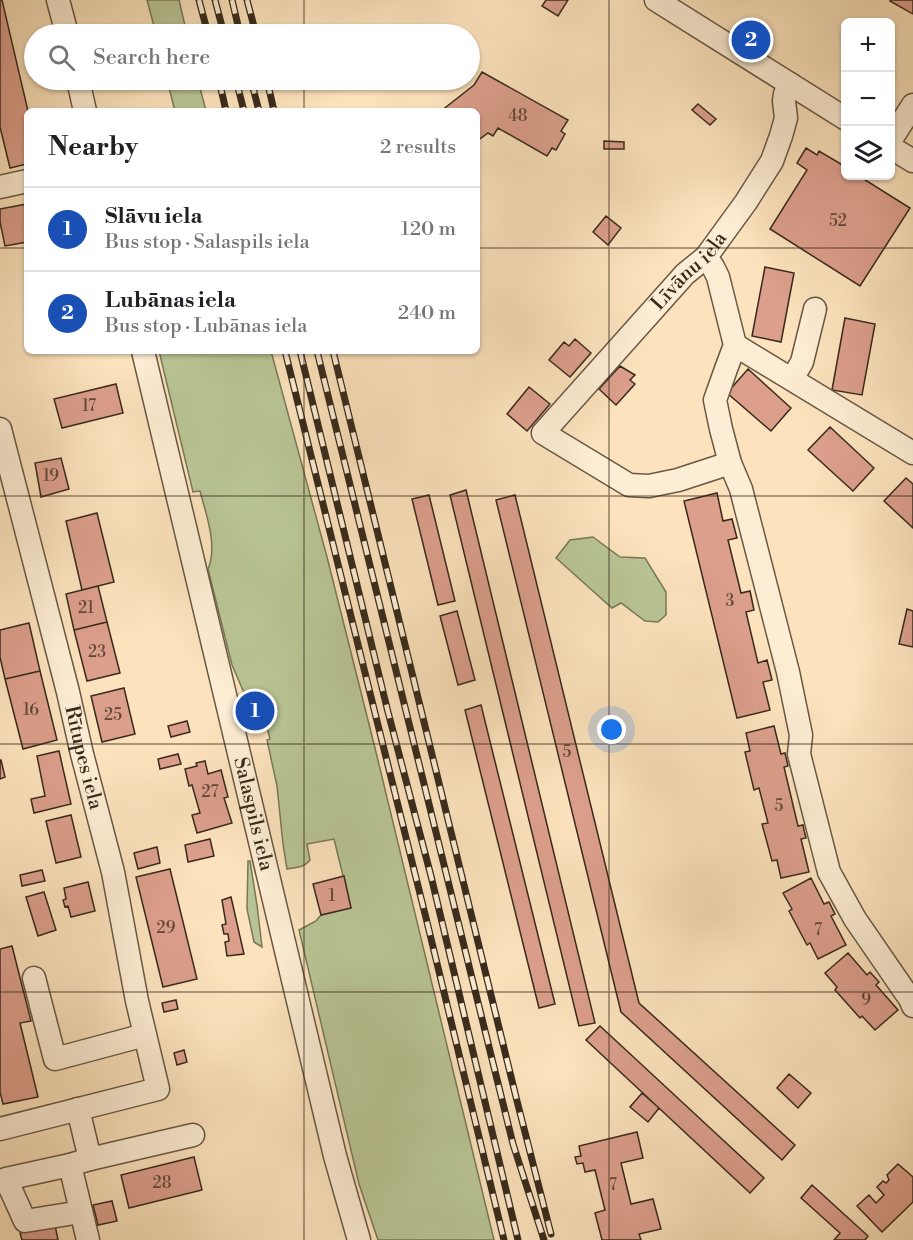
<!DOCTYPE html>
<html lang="en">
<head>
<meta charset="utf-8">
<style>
  :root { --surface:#fff; --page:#f6f6f6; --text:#202124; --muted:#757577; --line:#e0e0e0; --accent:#8f2418 }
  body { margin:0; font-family:"Libre Bodoni",serif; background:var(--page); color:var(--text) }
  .controls { position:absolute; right:18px; top:18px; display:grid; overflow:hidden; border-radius:9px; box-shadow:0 2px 4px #0004 }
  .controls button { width:54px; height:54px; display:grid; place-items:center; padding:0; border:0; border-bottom:2px solid var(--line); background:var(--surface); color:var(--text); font:30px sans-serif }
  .you { position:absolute; left:612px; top:730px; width:21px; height:21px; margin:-15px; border:4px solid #fff; border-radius:50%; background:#1a73e8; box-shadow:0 0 0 9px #1a73e833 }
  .badge { display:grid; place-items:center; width:39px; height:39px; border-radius:50%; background:var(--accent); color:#fff; font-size:20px; font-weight:700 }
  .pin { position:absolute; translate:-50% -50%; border:3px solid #fff; box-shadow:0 2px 6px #0006 }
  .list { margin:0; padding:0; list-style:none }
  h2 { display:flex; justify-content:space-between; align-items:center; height:78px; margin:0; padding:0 24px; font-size:26px }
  h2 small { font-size:20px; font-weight:400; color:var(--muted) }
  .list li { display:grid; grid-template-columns:39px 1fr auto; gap:18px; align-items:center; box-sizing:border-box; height:84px; padding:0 24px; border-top:2px solid var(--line) }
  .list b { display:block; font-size:22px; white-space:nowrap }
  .list p { margin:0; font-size:20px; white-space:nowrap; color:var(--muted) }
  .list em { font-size:20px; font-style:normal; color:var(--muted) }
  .icon { flex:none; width:33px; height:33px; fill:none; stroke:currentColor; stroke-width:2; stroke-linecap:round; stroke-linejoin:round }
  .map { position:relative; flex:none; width:913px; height:1240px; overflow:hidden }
  .search { position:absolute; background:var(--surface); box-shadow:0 2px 4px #0004; left:24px; top:24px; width:456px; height:66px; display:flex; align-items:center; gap:15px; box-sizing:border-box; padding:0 21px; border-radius:33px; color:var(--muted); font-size:22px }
  .panel { position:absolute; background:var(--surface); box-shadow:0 2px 4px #0004; left:24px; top:108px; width:456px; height:246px; border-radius:9px }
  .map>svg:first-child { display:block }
  .green { fill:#b9c595; stroke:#787858; stroke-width:1.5 }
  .building { fill:#dc9f8c; stroke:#382a1c; stroke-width:1.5 }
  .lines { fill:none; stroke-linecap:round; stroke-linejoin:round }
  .minor-casing { stroke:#695844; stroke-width:25 }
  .minor { stroke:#fdedd4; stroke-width:22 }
  .rail-casing { stroke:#382a1c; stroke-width:7 }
  .rail { stroke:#fdedd4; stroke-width:4.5; stroke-dasharray:14; stroke-linecap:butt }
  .grid { fill:none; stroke:#382a1c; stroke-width:1.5; stroke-opacity:0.55 }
  .labels { text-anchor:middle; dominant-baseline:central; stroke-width:4.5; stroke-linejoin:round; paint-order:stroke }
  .number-label { font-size:16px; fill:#614738 }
  .street-label { font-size:20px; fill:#382a1c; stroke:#fdedd4 }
</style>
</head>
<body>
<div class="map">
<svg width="913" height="1240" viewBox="0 0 913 1240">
  <rect width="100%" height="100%" fill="#fce3bd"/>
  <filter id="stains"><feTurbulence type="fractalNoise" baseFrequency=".00333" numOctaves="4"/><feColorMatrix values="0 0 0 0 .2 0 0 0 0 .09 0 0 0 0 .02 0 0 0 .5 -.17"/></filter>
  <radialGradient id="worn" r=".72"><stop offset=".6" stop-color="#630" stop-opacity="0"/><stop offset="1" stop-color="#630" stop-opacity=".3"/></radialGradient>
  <!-- green -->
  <path class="green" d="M 147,0 L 179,0 L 187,34 L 156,34 Z
    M 167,80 L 198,80 L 206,111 L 175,111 Z
    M 159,351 L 271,351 L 327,557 L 375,748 L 494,1240 L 378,1240 L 359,1184 L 299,930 L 316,921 L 321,915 L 351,908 L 334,839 L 307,844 L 310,860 C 304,868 297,867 287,869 L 283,844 L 277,786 L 267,740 L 270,739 L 266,723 L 263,723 L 252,711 L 232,665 L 208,569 C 218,546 206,514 200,491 L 193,492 Z
    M 593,537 L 620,557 L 645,558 L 666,592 L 666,615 L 658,622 L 645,621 L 621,603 L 612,608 L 556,558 L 570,540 Z
    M 248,861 L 250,861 L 257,905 L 262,947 L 254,942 L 247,909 Z"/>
  <!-- building -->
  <path class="building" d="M 0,0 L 2,0 L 28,111 L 27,111 L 27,164 L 10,168 L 0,127 Z
    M 546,0 L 568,0 L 558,16 L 542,6 Z
    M 891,0 L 913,0 L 913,14 L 890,1 Z
    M 482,72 L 568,120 L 561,131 L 565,134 L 556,150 L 552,148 L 547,156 L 498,128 L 493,136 L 488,133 L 477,141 L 477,111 L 441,111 L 474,85 Z
    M 698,104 L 716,119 L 710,125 L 692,110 Z
    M 604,141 L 624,142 L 624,149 L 604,149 Z
    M 806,148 L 817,155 L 819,151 L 846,167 L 846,176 L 859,176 L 910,208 L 860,286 L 770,229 L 807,170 L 797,163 Z
    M 27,204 L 27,242 L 5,246 L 0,222 L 0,209 Z
    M 606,216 L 621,228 L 608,245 L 593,232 Z
    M 765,267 L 794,273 L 781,342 L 752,336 Z
    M 845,318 L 875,324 L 862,395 L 832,390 Z
    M 575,339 L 591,353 L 570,377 L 549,360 L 564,342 L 569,346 Z
    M 620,366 L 635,375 L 630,380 L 635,384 L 616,405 L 599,389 Z
    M 748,369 L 791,408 L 771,431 L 727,393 Z
    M 116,384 L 123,413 L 62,428 L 54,399 Z
    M 529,387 L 550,404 L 527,431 L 507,414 Z
    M 830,427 L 874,468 L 853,491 L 808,450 Z
    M 61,458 L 69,489 L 41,497 L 35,463 Z
    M 906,478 L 913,484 L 913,528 L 884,501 Z
    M 466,490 L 595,1023 L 579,1026 L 450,495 Z
    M 717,493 L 723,521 L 732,519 L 737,538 L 728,540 L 741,593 L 750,591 L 754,610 L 746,612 L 758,663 L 767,660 L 772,680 L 763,682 L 770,710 L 737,718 L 684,501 Z
    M 429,495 L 455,601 L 438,605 L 412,499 Z
    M 515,495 L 639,1003 L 795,1145 L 782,1160 L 621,1012 L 496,500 Z
    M 97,513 L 114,582 L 82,590 L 66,521 Z
    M 98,586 L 107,622 L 74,630 L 66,594 Z
    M 907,609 L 913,611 L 913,647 L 899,644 Z
    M 457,611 L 475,680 L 458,685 L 440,616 Z
    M 107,622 L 120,673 L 87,681 L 74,630 Z
    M 29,623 L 40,671 L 5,679 L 0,657 L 0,630 Z
    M 40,671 L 57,740 L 23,749 L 5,679 Z
    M 124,688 L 135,734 L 102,742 L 91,696 Z
    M 481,705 L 555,1004 L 539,1008 L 465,710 Z
    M 187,721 L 190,732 L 171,737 L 168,726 Z
    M 774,726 L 781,754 L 785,753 L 788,766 L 784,767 L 798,826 L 803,825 L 804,830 L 806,838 L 801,839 L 809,872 L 781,878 L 777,860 L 772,861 L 762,824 L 768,823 L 759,788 L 754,790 L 745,752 L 750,751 L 746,733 Z
    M 59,751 L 71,804 L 34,813 L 31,799 L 45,796 L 37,756 Z
    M 178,754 L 181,764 L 160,769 L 158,759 Z
    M 0,760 L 1,760 L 5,777 L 0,779 Z
    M 205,761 L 208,774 L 221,770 L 228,797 L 224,798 L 232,823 L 197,833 L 192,815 L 200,813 L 192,785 L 189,786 L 185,769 L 197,766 L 196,763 Z
    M 71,815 L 81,857 L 56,863 L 46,821 Z
    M 210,839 L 214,856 L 188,862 L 185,845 Z
    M 157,847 L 160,863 L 138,869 L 134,853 Z
    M 170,869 L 197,979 L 163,987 L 136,877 Z
    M 42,870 L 45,881 L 22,886 L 20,875 Z
    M 344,876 L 351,908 L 321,915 L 313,884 Z
    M 811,878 L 824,904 L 829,902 L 835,914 L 831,916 L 846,945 L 818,959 L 810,943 L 807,945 L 789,911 L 792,909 L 783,893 Z
    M 88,882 L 95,911 L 71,917 L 68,906 L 65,907 L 63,900 L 66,899 L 64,888 Z
    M 44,892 L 56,930 L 38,936 L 26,897 Z
    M 231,897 L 244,954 L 227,956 L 225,942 L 229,941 L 228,934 L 224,934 L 222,925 L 226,924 L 222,900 Z
    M 12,946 L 31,1021 L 20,1023 L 38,1097 L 3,1104 L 0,1092 L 0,949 Z
    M 848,953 L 867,975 L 870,972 L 879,982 L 876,985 L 898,1010 L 875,1030 L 862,1016 L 860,1018 L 835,990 L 837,987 L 825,973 Z
    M 176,1000 L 178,1009 L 164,1012 L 162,1003 Z
    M 600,1026 L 764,1178 L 750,1193 L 586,1040 Z
    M 184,1050 L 187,1062 L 177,1065 L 174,1053 Z
    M 789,1074 L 811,1093 L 798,1108 L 777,1088 Z
    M 642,1093 L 659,1108 L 648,1122 L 630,1107 Z
    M 637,1132 L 643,1158 L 621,1163 L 631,1204 L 653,1199 L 661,1229 L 639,1234 L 641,1240 L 602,1240 L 595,1213 L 605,1210 L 595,1170 L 585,1172 L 583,1163 L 577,1164 L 575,1157 L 581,1156 L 579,1146 Z
    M 194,1157 L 202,1190 L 129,1208 L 121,1175 Z
    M 898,1164 L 913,1177 L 913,1202 L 882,1232 L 857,1206 L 869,1195 L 876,1203 L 884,1195 L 877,1187 L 883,1181 L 886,1183 L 889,1180 L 887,1175 Z
    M 812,1185 L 868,1236 L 865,1240 L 834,1240 L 840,1233 L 801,1198 Z
    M 112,1201 L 117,1221 L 98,1225 L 93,1205 Z
    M 55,1225 L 58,1240 L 22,1240 L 20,1233 Z"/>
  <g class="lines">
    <!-- minor casing -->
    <g class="minor-casing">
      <g id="minor">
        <path d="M 58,0 L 67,34"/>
        <path d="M 656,0 L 846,119"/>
        <path d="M 78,80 L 85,111"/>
        <path d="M 890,141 L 913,105"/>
        <path d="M 890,147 L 913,161"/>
        <path d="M 0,187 L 27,181"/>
        <path d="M 706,257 L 713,267 L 718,277 L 735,345 L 726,369 L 715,400 L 721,429 L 730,463 L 741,489 L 788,672 L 801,735 L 799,754 L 829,872 L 855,919 L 910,999 L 913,1006"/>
        <path d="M 735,345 L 913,453"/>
        <path id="s1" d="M 143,351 L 335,1156 L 359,1240"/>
        <path d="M 792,379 L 802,362 L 815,309"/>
        <path id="s2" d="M 0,429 L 68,692 L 82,754 L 113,872 L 137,1001 L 158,1089 L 0,1129"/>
        <path id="s3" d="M 730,463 L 678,480 L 649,486 L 629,485 L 543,433 L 685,274 L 706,257 L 746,202 L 772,161 L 781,136 L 786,118 L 784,101 L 785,94 L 790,84"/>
        <path d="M 34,978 L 55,1059 L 145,1035"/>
        <path d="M 78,1109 L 90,1159 L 70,1165 L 88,1240"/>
        <path d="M 90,1159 L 193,1135"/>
        <path d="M 70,1165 L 6,1179 L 25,1221 L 81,1212"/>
      </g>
    </g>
    <!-- minor -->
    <use href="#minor" class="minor"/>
    <!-- rail casing -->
    <g class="rail-casing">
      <path id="rail" d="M 199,0 L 208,34
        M 215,0 L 224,34
        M 232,0 L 240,34
        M 247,0 L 256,34
        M 219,80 L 226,111
        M 236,80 L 244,111
        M 251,80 L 259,111
        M 267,80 L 274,111
        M 285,351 L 427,922 L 504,1240
        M 300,351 L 388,712 L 431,876 L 518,1240
        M 317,351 L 513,1144 L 544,1240
        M 333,351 L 517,1101 L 551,1234"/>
    </g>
    <!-- rail -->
    <use href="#rail" class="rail"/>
  </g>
  <!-- grid -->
  <path class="grid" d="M 304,0 L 304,34M 609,0 L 609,1240M 304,80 L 304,111M 0,248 L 27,248M 477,248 L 913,248M 304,351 L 304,1240M 0,496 L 913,496M 0,744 L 913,744M 0,992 L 913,992"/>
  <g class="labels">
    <!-- number labels -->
    <g class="number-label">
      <text x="518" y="116">48</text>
      <text x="838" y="221">52</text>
      <text x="89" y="406">17</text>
      <text x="51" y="476">19</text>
      <text x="730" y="601">3</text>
      <text x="86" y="608">21</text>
      <text x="97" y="652">23</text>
      <text x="31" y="710">16</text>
      <text x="113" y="715">25</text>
      <text x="567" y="752">5</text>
      <text x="210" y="792">27</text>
      <text x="779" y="806">5</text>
      <text x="332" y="896">1</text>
      <text x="166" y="928">29</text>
      <text x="818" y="930">7</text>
      <text x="866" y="1000">9</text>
      <text x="162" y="1183">28</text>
      <text x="613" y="1185">7</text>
    </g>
    <!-- street labels -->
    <g class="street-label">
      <text stroke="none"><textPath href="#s3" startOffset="423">Līvānu iela</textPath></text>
      <text stroke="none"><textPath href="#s2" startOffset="339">Rītupes iela</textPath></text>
      <text stroke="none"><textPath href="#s1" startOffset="476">Salaspils iela</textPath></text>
    </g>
  </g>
  <rect width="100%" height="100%" filter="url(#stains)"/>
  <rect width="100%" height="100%" fill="url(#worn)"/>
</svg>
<div class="controls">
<button>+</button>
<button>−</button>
<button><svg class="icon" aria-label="layers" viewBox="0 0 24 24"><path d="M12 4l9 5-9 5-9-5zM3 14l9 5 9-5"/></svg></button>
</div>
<div class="you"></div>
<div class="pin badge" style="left:255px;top:711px;background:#1a4fb4">1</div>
<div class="pin badge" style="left:751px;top:40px;background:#1a4fb4">2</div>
<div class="search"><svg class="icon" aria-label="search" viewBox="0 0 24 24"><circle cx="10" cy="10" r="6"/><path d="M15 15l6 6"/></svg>Search here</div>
<section class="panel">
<h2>Nearby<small>2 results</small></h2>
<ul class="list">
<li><span class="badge" style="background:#1a4fb4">1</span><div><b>Slāvu iela</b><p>Bus stop · Salaspils iela</p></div><em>120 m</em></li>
<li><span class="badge" style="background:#1a4fb4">2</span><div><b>Lubānas iela</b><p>Bus stop · Lubānas iela</p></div><em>240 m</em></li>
</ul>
</section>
</div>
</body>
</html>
